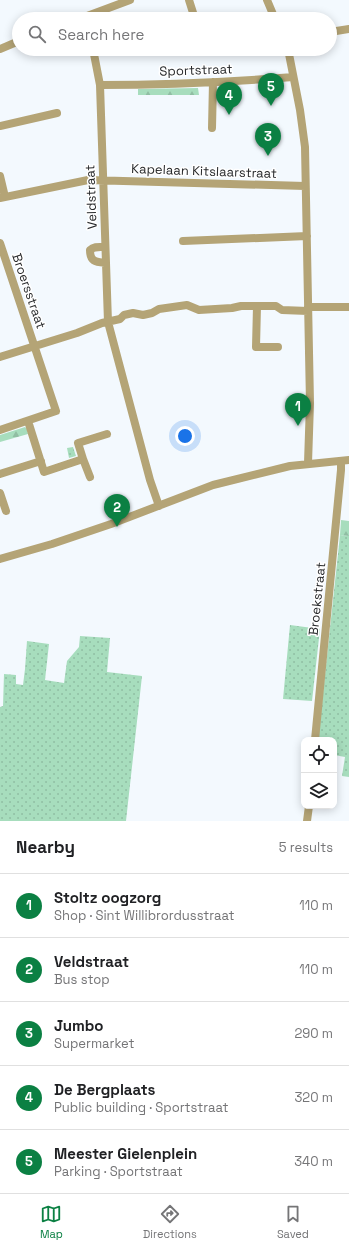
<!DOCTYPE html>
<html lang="en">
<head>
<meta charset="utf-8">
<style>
  :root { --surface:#fff; --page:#f6f6f6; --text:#202124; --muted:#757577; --line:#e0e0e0; --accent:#0b8043 }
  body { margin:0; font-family:"Space Grotesk",sans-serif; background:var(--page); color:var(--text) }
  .controls { position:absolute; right:12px; bottom:12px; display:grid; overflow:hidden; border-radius:8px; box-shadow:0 2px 10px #0003 }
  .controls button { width:36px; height:36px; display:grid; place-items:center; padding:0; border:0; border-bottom:1px solid var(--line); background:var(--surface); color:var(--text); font:20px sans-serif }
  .you { position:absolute; left:185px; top:436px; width:14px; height:14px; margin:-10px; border:3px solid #fff; border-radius:50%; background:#1a73e8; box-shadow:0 0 0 6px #1a73e833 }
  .badge { display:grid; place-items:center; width:26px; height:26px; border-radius:50%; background:var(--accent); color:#fff; font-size:13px; font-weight:700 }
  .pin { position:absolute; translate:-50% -33px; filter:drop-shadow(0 1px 2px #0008) }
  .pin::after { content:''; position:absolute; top:21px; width:14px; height:12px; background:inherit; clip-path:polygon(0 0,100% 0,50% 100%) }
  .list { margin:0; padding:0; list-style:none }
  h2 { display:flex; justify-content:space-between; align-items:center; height:52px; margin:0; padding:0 16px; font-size:17px }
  h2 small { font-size:13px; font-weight:400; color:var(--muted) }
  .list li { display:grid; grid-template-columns:26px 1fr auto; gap:12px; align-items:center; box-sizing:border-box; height:64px; padding:0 16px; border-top:1px solid var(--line) }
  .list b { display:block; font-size:15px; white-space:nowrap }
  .list p { margin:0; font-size:13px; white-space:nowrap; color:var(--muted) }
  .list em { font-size:13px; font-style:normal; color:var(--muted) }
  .icon { flex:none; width:22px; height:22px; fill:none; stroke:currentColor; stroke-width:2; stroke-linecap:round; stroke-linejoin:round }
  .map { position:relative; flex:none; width:349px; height:821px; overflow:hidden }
  .search { position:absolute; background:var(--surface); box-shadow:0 2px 10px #0003; left:12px; right:12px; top:12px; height:44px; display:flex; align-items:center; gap:10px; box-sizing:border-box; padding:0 14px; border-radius:22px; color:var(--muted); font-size:15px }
  .sheet { height:372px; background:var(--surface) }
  nav { display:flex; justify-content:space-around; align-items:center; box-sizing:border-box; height:56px; border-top:1px solid var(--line); background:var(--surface); font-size:11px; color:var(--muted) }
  nav a { display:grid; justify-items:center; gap:2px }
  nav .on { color:var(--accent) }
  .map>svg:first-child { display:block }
  .grass { fill:url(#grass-dots) }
  .forest { fill:url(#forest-firs) }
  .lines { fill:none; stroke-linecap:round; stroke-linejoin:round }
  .minor { stroke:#b4a476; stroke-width:8 }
  .labels { text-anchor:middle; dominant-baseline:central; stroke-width:3; stroke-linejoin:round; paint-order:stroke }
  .street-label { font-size:13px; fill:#282a2c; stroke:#fff }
</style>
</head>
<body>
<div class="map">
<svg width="349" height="821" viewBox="0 0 349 821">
  <defs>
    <pattern id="grass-dots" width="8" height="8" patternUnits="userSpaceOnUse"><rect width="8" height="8" fill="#a7ddbd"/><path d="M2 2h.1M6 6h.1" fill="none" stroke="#90bea3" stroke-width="1.8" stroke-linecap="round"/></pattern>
    <pattern id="forest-firs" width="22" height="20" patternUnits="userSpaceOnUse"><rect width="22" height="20" fill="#a7ddbd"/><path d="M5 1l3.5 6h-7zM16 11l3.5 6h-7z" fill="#90bea3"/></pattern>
  </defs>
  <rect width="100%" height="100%" fill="#f3f9fe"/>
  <!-- grass -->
  <path class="grass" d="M 73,447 L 76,456 L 69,458 L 67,448 Z
    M 340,535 L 349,536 L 349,777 L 342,776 L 345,757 L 334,755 L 334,740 L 318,740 Z
    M 290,625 L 320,629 L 312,701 L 283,699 Z
    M 80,636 L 110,638 L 107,672 L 142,676 L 126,821 L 0,821 L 0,707 L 3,706 L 4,674 L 16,675 L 16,684 L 23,685 L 25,669 L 27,641 L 49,644 L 45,680 L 64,683 L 67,661 L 79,647 Z"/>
  <!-- forest -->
  <path class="forest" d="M 198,88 L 199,95 L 138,95 L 138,89 Z
    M 25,427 L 27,429 L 28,434 L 0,442 L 0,435 Z
    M 341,520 L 349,521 L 349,536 L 340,535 Z"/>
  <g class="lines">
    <!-- minor -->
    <path class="minor" d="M 189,0 L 195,19
      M 267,0 L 275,19
      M 79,19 L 130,0
      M 330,32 L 349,29
      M 0,49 L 19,41
      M 93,49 L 100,85 L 108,322 L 150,480 L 159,506
      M 288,49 L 300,110 L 305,147 L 310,403 L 308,463
      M 100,85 C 164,85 229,82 293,77
      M 0,126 L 57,113
      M 212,128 L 213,82
      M 0,176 L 5,197
      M 0,198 L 88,180 L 305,186
      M 183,241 L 307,236
      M 0,243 L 56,411 L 0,430
      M 105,247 C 99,247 94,246 90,250 C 90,262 96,262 106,263
      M 257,306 L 256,347 L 278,347
      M 308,307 L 349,307
      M 0,357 L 77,333 L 102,323 L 120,319 L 124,315 L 133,313 L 143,315 L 152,313 L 159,309 L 187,305 L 199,310 L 232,308 L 241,306 L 276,306 L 282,310 L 308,311
      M 28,421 L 44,472 L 83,459 L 78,443 L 107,434
      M 83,459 L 90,477
      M 0,474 L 41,461
      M 0,493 L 6,511
      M 0,559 L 52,544 L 111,524 L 213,485 L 290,466 L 349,460
      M 315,740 L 341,470 L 341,461
      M 307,821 L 309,806"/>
  </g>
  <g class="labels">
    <!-- street labels -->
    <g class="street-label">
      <text transform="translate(196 70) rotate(-2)">Sportstraat</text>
      <text transform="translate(204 171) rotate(2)">Kapelaan Kitslaarstraat</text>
      <text transform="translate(91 197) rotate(-92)">Veldstraat</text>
      <text transform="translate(29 291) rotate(71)">Broersstraat</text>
      <text transform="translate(317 599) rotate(-84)">Broekstraat</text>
    </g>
  </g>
</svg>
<div class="controls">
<button><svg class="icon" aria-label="locate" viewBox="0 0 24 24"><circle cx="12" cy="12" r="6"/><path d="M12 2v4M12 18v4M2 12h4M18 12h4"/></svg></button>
<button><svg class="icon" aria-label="layers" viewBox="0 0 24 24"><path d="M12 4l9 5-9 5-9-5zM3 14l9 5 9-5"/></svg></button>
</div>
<div class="you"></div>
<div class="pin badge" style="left:298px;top:426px">1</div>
<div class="pin badge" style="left:117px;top:527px">2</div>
<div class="pin badge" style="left:268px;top:156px">3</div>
<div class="pin badge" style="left:229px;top:115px">4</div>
<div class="pin badge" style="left:271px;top:106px">5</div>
<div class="search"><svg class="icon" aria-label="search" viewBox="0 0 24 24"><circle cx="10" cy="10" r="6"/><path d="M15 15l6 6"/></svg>Search here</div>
</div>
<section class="sheet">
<h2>Nearby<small>5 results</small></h2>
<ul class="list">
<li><span class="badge">1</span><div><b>Stoltz oogzorg</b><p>Shop · Sint Willibrordusstraat</p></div><em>110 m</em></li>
<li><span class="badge">2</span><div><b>Veldstraat</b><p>Bus stop</p></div><em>110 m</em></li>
<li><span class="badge">3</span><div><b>Jumbo</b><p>Supermarket</p></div><em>290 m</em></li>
<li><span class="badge">4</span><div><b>De Bergplaats</b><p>Public building · Sportstraat</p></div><em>320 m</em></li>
<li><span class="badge">5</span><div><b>Meester Gielenplein</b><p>Parking · Sportstraat</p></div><em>340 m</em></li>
</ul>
</section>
<nav>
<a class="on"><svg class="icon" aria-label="map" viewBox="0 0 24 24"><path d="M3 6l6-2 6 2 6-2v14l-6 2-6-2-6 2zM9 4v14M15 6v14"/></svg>Map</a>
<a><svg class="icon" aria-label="directions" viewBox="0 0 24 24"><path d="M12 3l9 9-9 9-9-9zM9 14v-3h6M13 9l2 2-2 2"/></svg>Directions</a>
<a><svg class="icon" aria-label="saved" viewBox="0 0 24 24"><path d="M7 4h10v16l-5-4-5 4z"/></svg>Saved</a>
</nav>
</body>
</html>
